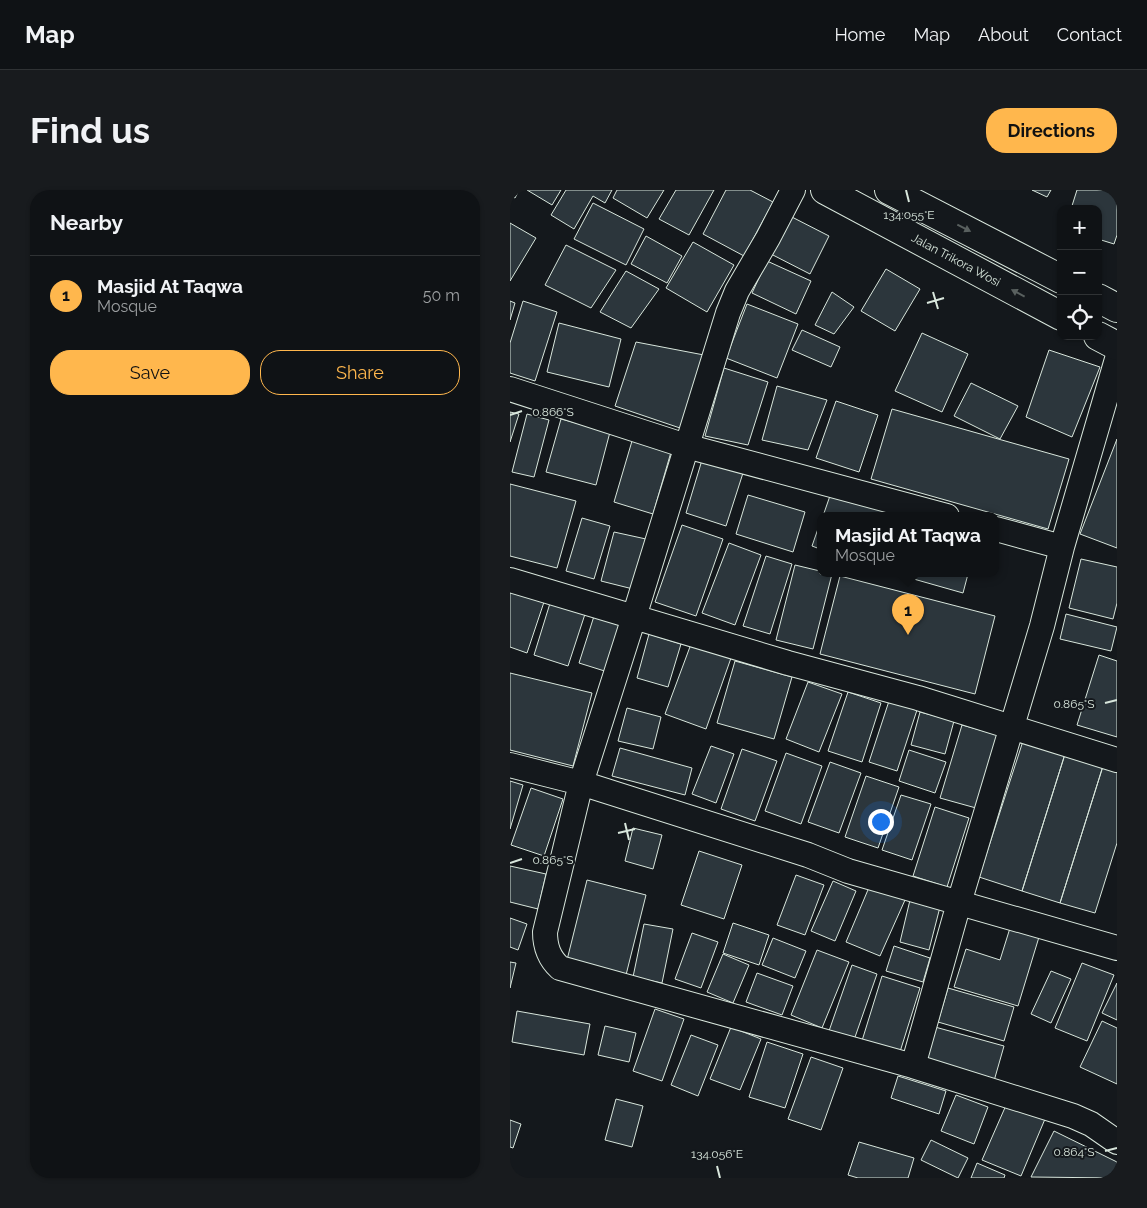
<!DOCTYPE html>
<html lang="en">
<head>
<meta charset="utf-8">
<style>
  :root { --surface:#0f1215; --page:#181b1e; --text:#f1f3f6; --muted:#9b9ea0; --line:#2f3234; --accent:#ffb74d }
  body { margin:0; font-family:Raleway,sans-serif; background:var(--page); color:var(--text) }
  .controls { position:absolute; right:15px; top:15px; display:grid; overflow:hidden; border-radius:10px; box-shadow:0 1px 4px #0004 }
  .controls button { width:45px; height:45px; display:grid; place-items:center; padding:0; border:0; border-bottom:1px solid var(--line); background:var(--surface); color:var(--text); font:25px sans-serif }
  .you { position:absolute; left:370px; top:631px; width:18px; height:18px; margin:-12px; border:4px solid #fff; border-radius:50%; background:#1a73e8; box-shadow:0 0 0 8px #1a73e833 }
  .badge { display:grid; place-items:center; width:32px; height:32px; border-radius:50%; background:var(--accent); color:#111; font-size:16px; font-weight:700 }
  .pin { position:absolute; translate:-50% -41px; filter:drop-shadow(0 1px 2px #0008) }
  .pin::after { content:''; position:absolute; top:26px; width:18px; height:15px; background:inherit; clip-path:polygon(0 0,100% 0,50% 100%) }
  .popup { position:absolute; left:307px; top:322px; width:182px; height:65px; box-sizing:border-box; display:grid; place-content:center; border-radius:10px; background:var(--surface); filter:drop-shadow(0 1px 4px #0005); font-size:16px; white-space:nowrap; color:var(--muted) }
  .popup b { font-size:19px; color:var(--text) }
  .popup::after { content:''; position:absolute; left:50%; top:100%; margin-left:-10px; border:10px solid transparent; border-top-color:var(--surface) }
  .list { margin:0; padding:0; list-style:none }
  h2 { display:flex; justify-content:space-between; align-items:center; height:65px; margin:0; padding:0 20px; font-size:21px }
  h2 small { font-size:16px; font-weight:400; color:var(--muted) }
  .list li { display:grid; grid-template-columns:32px 1fr auto; gap:15px; align-items:center; box-sizing:border-box; height:80px; padding:0 20px; border-top:1px solid var(--line) }
  .list b { display:block; font-size:19px; white-space:nowrap }
  .list p { margin:0; font-size:16px; white-space:nowrap; color:var(--muted) }
  .list em { font-size:16px; font-style:normal; color:var(--muted) }
  .actions { display:flex; gap:10px; padding:15px 20px }
  .actions a { flex:1; padding:11px 0; border:1px solid var(--accent); border-radius:20px; text-align:center; font-size:18px; color:var(--accent) }
  .actions .main { background:var(--accent); color:#111 }
  .icon { flex:none; width:28px; height:28px; fill:none; stroke:currentColor; stroke-width:2; stroke-linecap:round; stroke-linejoin:round }
  .map { position:relative; flex:none; width:607px; height:988px; overflow:hidden; border-radius:20px }
  header { display:flex; align-items:center; gap:30px; box-sizing:border-box; height:70px; padding:0 25px; background:var(--surface); border-bottom:1px solid var(--line) }
  header strong { font-size:24px }
  nav { display:flex; gap:28px; margin-inline-start:auto; font-size:18px }
  .intro { display:flex; align-items:center; justify-content:space-between; box-sizing:border-box; height:120px; padding:0 30px }
  h1 { margin:0; font-size:35px }
  .button { padding:12px 22px; border-radius:20px; background:var(--accent); color:#111; font-size:18px; font-weight:700 }
  main { display:flex; gap:30px; padding:0 30px }
  aside { flex:1; background:var(--surface); border-radius:20px; box-shadow:0 1px 4px #0004 }
  .map>svg:first-child { display:block }
  .building { fill:#2c363c; stroke:#d8e6dc }
  .lines { fill:none; stroke-linecap:round; stroke-linejoin:round }
  .street-casing { stroke:#d8e6dc; stroke-width:26 }
  .highway-casing { stroke:#d8e6dc; stroke-width:30 }
  .street { stroke:#14181c; stroke-width:24 }
  .highway { stroke:#14181c; stroke-width:28 }
  .oneway { fill:#59605f }
  .ticks { fill:none; stroke:#d8e6dc; stroke-width:2 }
  .labels { text-anchor:middle; dominant-baseline:central; stroke-width:4; stroke-linejoin:round; paint-order:stroke }
  .street-label { font-size:12px; fill:#d8e6dc; stroke:#14181c }
  .ticks-label { font-size:12px; text-anchor:middle; fill:#d8e6dc; stroke:#14181c; stroke-width:4; stroke-linejoin:round; paint-order:stroke }
</style>
</head>
<body>
<header>
<strong>Map</strong>
<nav><a>Home</a><a>Map</a><a>About</a><a>Contact</a></nav>
</header>
<div class="intro"><h1>Find us</h1><a class="button">Directions</a></div>
<main>
<aside>
<h2>Nearby<small></small></h2>
<ul class="list">
<li><span class="badge">1</span><div><b>Masjid At Taqwa</b><p>Mosque</p></div><em>50 m</em></li>
</ul>
<div class="actions"><a class="main">Save</a><a>Share</a></div>
</aside>
<div class="map">
<svg width="607" height="988" viewBox="0 0 607 988">
  <rect width="100%" height="100%" fill="#14181c"/>
  <!-- building -->
  <path class="building" d="M 0,0 L 9,0 L 5,8 L 0,5 Z
    M 17,0 L 51,0 L 42,15 Z
    M 56,0 L 102,0 L 95,13 L 83,6 L 64,39 L 41,25 Z
    M 107,0 L 154,0 L 137,28 L 103,8 Z
    M 166,0 L 204,0 L 179,45 L 149,29 Z
    M 216,0 L 240,0 L 263,12 L 234,66 L 193,44 Z
    M 522,0 L 541,0 L 537,7 Z
    M 567,0 L 607,0 L 607,45 L 604,54 L 588,49 L 588,19 L 561,19 Z
    M 83,13 L 134,39 L 116,75 L 64,49 Z
    M 278,25 L 319,46 L 300,84 L 259,63 Z
    M 0,33 L 26,48 L 0,91 Z
    M 136,46 L 172,66 L 157,93 L 121,74 Z
    M 183,52 L 224,75 L 197,122 L 156,98 Z
    M 56,55 L 106,80 L 81,118 L 35,95 Z
    M 257,71 L 301,91 L 286,124 L 242,103 Z
    M 376,79 L 410,99 L 385,141 L 351,121 Z
    M 116,81 L 149,99 L 121,138 L 90,122 Z
    M 322,102 L 344,117 L 324,144 L 305,135 Z
    M 0,111 L 5,113 L 0,130 Z
    M 13,111 L 47,122 L 25,191 L 0,183 L 0,153 Z
    M 237,114 L 288,134 L 267,188 L 216,168 Z
    M 49,133 L 111,149 L 99,197 L 37,182 Z
    M 292,140 L 330,157 L 321,177 L 282,160 Z
    M 412,143 L 458,164 L 432,222 L 385,201 Z
    M 126,152 L 194,165 L 170,238 L 105,216 Z
    M 539,160 L 590,177 L 562,247 L 516,227 Z
    M 214,178 L 258,192 L 238,255 L 195,246 Z
    M 461,193 L 508,216 L 490,249 L 444,226 Z
    M 267,196 L 317,210 L 298,260 L 252,250 Z
    M 326,211 L 368,225 L 349,282 L 306,268 Z
    M 382,219 L 559,269 L 538,339 L 361,289 Z
    M 0,222 L 9,224 L 0,252 Z
    M 17,224 L 39,230 L 24,287 L 2,282 Z
    M 51,229 L 100,242 L 86,295 L 36,282 Z
    M 607,249 L 607,358 L 570,344 Z
    M 122,251 L 161,262 L 143,324 L 104,312 Z
    M 192,270 L 233,283 L 216,336 L 176,323 Z
    M 0,294 L 66,311 L 47,378 L 0,366 Z
    M 322,300 L 387,323 L 386,326 L 313,326 Z
    M 238,305 L 295,322 L 283,362 L 226,344 Z
    M 72,328 L 100,336 L 84,389 L 56,381 Z
    M 310,333 L 310,359 L 302,356 Z
    M 172,335 L 213,349 L 186,426 L 145,412 Z
    M 104,342 L 136,349 L 123,399 L 91,391 Z
    M 219,353 L 251,365 L 225,435 L 192,423 Z
    M 256,366 L 282,374 L 260,444 L 233,436 Z
    M 571,369 L 607,377 L 607,413 L 603,429 L 559,418 Z
    M 285,375 L 310,381 L 310,384 L 322,384 L 303,459 L 266,450 Z
    M 386,384 L 458,384 L 453,403 Z
    M 330,386 L 485,426 L 465,504 L 310,464 Z
    M 2,398 L 35,409 L 17,463 L 0,457 L 0,404 Z
    M 41,410 L 76,421 L 58,476 L 24,465 Z
    M 85,423 L 117,433 L 101,483 L 69,473 Z
    M 556,424 L 607,437 L 601,461 L 550,449 Z
    M 139,444 L 171,454 L 158,497 L 127,488 Z
    M 181,454 L 221,468 L 196,539 L 155,524 Z
    M 589,465 L 607,471 L 607,547 L 567,535 Z
    M 225,471 L 282,487 L 264,549 L 207,533 Z
    M 0,483 L 82,503 L 63,576 L 0,560 Z
    M 298,492 L 332,504 L 309,562 L 276,549 Z
    M 338,502 L 371,513 L 352,572 L 318,561 Z
    M 379,511 L 407,520 L 387,581 L 359,572 Z
    M 117,518 L 151,527 L 143,559 L 108,551 Z
    M 410,522 L 444,531 L 435,564 L 401,555 Z
    M 452,535 L 488,545 L 466,618 L 430,608 Z
    M 513,551 L 555,564 L 512,701 L 469,687 Z
    M 201,556 L 224,564 L 206,613 L 182,604 Z
    M 110,558 L 182,578 L 175,605 L 102,586 Z
    M 232,559 L 267,571 L 245,631 L 211,619 Z
    M 399,560 L 436,572 L 425,603 L 389,591 Z
    M 276,563 L 312,576 L 291,634 L 255,621 Z
    M 555,564 L 593,576 L 550,713 L 512,701 Z
    M 320,572 L 351,583 L 329,643 L 298,632 Z
    M 593,576 L 607,580 L 607,653 L 585,723 L 550,713 Z
    M 356,586 L 389,597 L 368,658 L 335,647 Z
    M 0,591 L 13,595 L 0,639 Z
    M 21,598 L 53,609 L 34,666 L 1,655 Z
    M 391,605 L 421,614 L 402,670 L 372,660 Z
    M 425,617 L 459,628 L 437,697 L 403,686 Z
    M 123,638 L 152,645 L 143,679 L 115,671 Z
    M 189,661 L 232,675 L 214,729 L 171,715 Z
    M 0,676 L 36,684 L 28,719 L 0,712 Z
    M 286,685 L 314,695 L 295,745 L 267,735 Z
    M 77,690 L 136,705 L 115,789 L 56,774 Z
    M 323,691 L 346,701 L 325,751 L 301,741 Z
    M 360,695 L 395,710 L 370,766 L 336,752 Z
    M 400,710 L 430,717 L 419,760 L 390,752 Z
    M 0,728 L 17,734 L 8,760 L 0,757 Z
    M 223,733 L 259,745 L 249,775 L 213,763 Z
    M 134,734 L 163,739 L 152,793 L 123,787 Z
    M 500,738 L 529,747 L 508,816 L 444,797 L 456,759 L 490,770 Z
    M 182,743 L 208,752 L 191,798 L 165,789 Z
    M 263,748 L 296,761 L 285,788 L 252,775 Z
    M 384,756 L 420,768 L 413,792 L 376,781 Z
    M 307,760 L 339,772 L 312,838 L 281,825 Z
    M 213,764 L 239,775 L 223,813 L 197,802 Z
    M 0,772 L 6,773 L 0,798 Z
    M 572,773 L 604,785 L 577,851 L 545,838 Z
    M 342,775 L 367,784 L 344,850 L 319,841 Z
    M 541,781 L 561,789 L 541,833 L 521,824 Z
    M 247,783 L 283,796 L 272,825 L 236,812 Z
    M 372,786 L 410,798 L 389,865 L 351,854 Z
    M 607,793 L 607,830 L 592,823 Z
    M 438,798 L 504,817 L 494,851 L 428,832 Z
    M 145,819 L 174,829 L 152,891 L 123,881 Z
    M 7,821 L 80,834 L 74,865 L 2,852 Z
    M 592,831 L 607,838 L 607,894 L 570,877 Z
    M 95,836 L 126,843 L 119,872 L 88,865 Z
    M 221,837 L 251,849 L 230,900 L 200,889 Z
    M 425,837 L 494,856 L 484,891 L 416,871 Z
    M 181,845 L 208,855 L 188,906 L 161,895 Z
    M 257,852 L 293,864 L 275,918 L 239,907 Z
    M 301,867 L 333,878 L 311,940 L 278,929 Z
    M 388,886 L 436,901 L 429,924 L 381,908 Z
    M 446,905 L 478,917 L 464,954 L 431,941 Z
    M 106,909 L 133,916 L 122,957 L 95,950 Z
    M 497,913 L 535,929 L 511,986 L 472,970 Z
    M 0,930 L 11,934 L 3,958 L 0,957 Z
    M 544,941 L 607,972 L 607,983 L 604,988 L 521,987 Z
    M 421,950 L 458,968 L 448,988 L 411,970 Z
    M 349,952 L 404,968 L 398,988 L 348,988 L 338,985 Z
    M 467,973 L 495,985 L 494,988 L 461,988 Z"/>
  <g class="lines">
    <!-- street casing -->
    <g class="street-casing">
      <path id="street" d="M 283,0 L 258,48 L 227,101 L 218,123 L 124,427 L 71,593 L 35,742 C 35,757 39,768 50,778 L 403,876 L 563,926 L 581,934 L 607,952
        M 0,199 L 176,256 L 437,326
        M 486,339 L 552,357
        M 0,390 L 278,473 L 408,508 L 607,570
        M 0,575 L 71,593 L 298,665 L 338,681 L 607,758
        M 403,876 L 449,713 L 532,436 L 552,357 L 607,169"/>
    </g>
    <!-- highway casing -->
    <g class="highway-casing">
      <path id="highway" d="M 315,0 L 551,126
        M 379,0 L 551,89
        M 588,108 L 607,118
        M 588,146 L 607,156"/>
    </g>
    <!-- street -->
    <use href="#street" class="street"/>
    <!-- highway -->
    <use href="#highway" class="highway"/>
  </g>
  <!-- one-way arrows -->
  <defs><path id="oneway-solid" d="M-6-.8H1V-3.2L6.5 0L1 3.2V.8H-6Z" transform="scale(1.25)"/></defs>
  <g class="oneway">
    <use href="#oneway-solid" transform="translate(454 38) rotate(27)"/>
    <use href="#oneway-solid" transform="translate(508 103) rotate(-152)"/>
  </g>
  <!-- ticks -->
  <path class="ticks" d="M 396,0 L 399,12M 423,102 L 428,119M 417,113 L 434,108M 0,225 L 12,221M 595,513 L 607,510M 115,633 L 119,650M 108,643 L 125,639M 0,673 L 12,669M 595,961 L 607,958M 207,976 L 210,988"/>
  <g class="labels">
    <!-- street labels -->
    <g class="street-label">
      <text transform="translate(446 70) rotate(28)">Jalan Trikora Wosi</text>
    </g>
  </g>
  <g class="ticks-label">
    <text x="399" y="29">134.055°E</text>
    <text x="43" y="226">0.866°S</text>
    <text x="564" y="518">0.865°S</text>
    <text x="43" y="674">0.865°S</text>
    <text x="564" y="966">0.864°S</text>
    <text x="207" y="968">134.056°E</text>
  </g>
</svg>
<div class="controls">
<button>+</button>
<button>−</button>
<button><svg class="icon" aria-label="locate" viewBox="0 0 24 24"><circle cx="12" cy="12" r="6"/><path d="M12 2v4M12 18v4M2 12h4M18 12h4"/></svg></button>
</div>
<div class="you"></div>
<div class="pin badge" style="left:398px;top:445px">1</div>
<div class="popup"><b>Masjid At Taqwa</b>Mosque</div>
</div>
</main>
</body>
</html>
